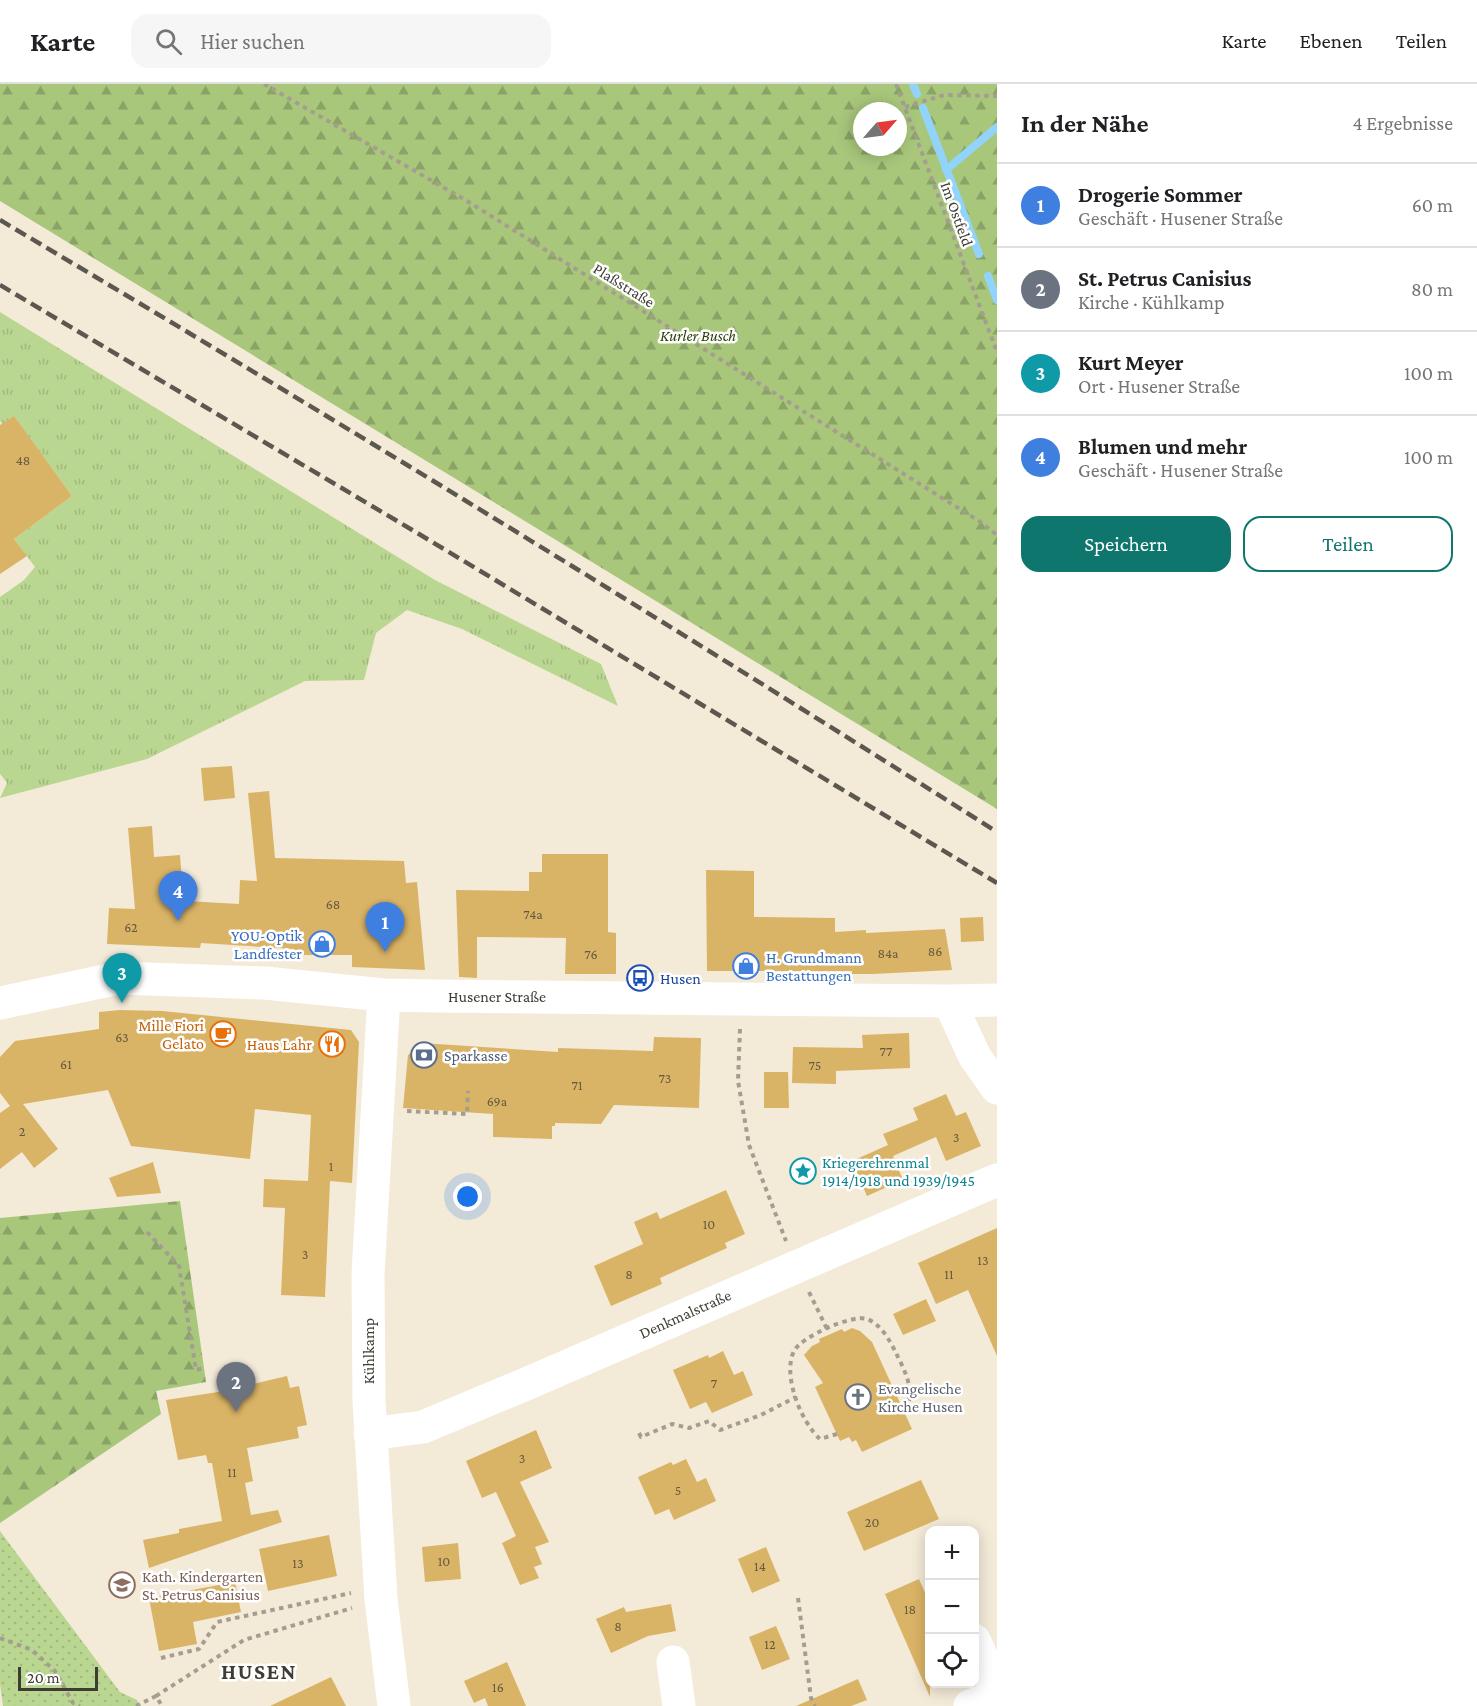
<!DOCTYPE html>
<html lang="de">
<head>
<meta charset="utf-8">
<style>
  :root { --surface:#fff; --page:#f6f6f6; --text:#202124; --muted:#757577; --line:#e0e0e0; --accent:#0f766e }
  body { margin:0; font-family:"Crimson Pro",serif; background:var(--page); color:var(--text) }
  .controls { position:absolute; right:18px; bottom:18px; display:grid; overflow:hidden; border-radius:12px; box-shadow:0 3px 15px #0003 }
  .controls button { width:54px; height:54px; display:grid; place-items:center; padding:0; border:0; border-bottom:2px solid var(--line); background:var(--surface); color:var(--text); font:30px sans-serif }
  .compass { position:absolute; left:853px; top:18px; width:54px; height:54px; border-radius:50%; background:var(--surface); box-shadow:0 3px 15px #0003; rotate:62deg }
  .scale { position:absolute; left:18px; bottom:15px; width:80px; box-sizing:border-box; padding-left:6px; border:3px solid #3f3c34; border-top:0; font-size:16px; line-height:21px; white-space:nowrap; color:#3f3c34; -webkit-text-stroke:4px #fff; paint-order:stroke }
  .you { position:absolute; left:468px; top:1113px; width:21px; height:21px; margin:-15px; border:4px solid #fff; border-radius:50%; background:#1a73e8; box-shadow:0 0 0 9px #1a73e833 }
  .badge { display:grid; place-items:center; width:39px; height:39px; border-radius:50%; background:var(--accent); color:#fff; font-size:20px; font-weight:700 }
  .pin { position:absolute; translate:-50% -50px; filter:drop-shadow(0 2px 3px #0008) }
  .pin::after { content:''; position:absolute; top:32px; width:21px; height:18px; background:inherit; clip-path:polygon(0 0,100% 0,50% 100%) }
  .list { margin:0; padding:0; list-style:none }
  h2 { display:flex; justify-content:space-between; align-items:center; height:78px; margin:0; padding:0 24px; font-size:26px }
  h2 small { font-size:20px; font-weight:400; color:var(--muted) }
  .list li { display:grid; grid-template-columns:39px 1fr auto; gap:18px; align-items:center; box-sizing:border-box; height:84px; padding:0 24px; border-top:2px solid var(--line) }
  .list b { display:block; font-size:22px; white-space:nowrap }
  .list p { margin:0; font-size:20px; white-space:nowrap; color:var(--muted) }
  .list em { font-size:20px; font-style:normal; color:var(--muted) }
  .actions { display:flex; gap:12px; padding:18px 24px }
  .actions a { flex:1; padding:14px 0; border:2px solid var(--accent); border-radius:18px; text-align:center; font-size:21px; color:var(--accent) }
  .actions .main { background:var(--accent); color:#fff }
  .icon { flex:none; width:33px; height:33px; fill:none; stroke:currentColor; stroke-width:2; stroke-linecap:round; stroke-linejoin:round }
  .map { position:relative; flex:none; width:997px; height:1622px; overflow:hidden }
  header { display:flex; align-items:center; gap:36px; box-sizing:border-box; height:84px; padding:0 30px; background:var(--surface); border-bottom:2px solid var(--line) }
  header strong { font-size:28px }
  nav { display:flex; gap:33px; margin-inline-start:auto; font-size:21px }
  .search { width:420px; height:54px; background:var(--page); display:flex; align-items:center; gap:15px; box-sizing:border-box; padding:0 21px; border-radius:18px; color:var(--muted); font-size:22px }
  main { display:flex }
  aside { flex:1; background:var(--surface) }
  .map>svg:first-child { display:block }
  .grass { fill:url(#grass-tufts) }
  .forest { fill:url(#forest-firs); fill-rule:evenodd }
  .park { fill:url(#park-dots) }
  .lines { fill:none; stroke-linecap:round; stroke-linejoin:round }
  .stream { stroke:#92d3f9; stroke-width:8 }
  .building { fill:#dab466 }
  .path { stroke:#a59e90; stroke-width:4; stroke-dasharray:4.5 4.5; stroke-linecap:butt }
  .minor { stroke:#fff; stroke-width:33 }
  .rail { stroke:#5d584f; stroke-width:4.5; stroke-dasharray:12 6; stroke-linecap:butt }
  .labels { text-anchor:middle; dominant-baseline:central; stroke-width:5; stroke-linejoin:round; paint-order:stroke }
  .number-label { font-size:14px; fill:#665a40 }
  .street-label { font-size:16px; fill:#3f3c34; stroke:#fff }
  .park-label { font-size:16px; font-style:italic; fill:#2c3f06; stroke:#fff }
  .shop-label { font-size:16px; fill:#366cbe; stroke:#fff; text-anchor:end }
  .transit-label { font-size:16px; fill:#164399; stroke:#fff; text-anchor:start }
  .food-label { font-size:16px; fill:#c56008; stroke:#fff; text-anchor:end }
  .service-label { font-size:16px; fill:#4e5e75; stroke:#fff; text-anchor:start }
  .culture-label { font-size:16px; fill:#0d838f; stroke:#fff; text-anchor:start }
  .worship-label { font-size:16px; fill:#5b616d; stroke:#fff; text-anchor:start }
  .education-label { font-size:16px; fill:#785e54; stroke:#fff; text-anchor:start }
  .district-label { font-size:22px; font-weight:bold; letter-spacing:1.5px; fill:#3f3c34; stroke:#fff }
</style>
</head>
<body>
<header>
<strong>Karte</strong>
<div class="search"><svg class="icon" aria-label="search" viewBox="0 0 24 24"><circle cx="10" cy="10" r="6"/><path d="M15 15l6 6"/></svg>Hier suchen</div>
<nav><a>Karte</a><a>Ebenen</a><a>Teilen</a></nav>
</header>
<main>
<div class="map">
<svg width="997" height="1622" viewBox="0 0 997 1622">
  <defs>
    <pattern id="grass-tufts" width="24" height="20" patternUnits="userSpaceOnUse" patternTransform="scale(1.5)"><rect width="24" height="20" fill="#bad791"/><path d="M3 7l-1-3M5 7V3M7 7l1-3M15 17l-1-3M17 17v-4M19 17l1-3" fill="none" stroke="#a1b97e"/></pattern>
    <pattern id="forest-firs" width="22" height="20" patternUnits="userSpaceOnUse" patternTransform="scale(1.5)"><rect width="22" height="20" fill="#a8c77b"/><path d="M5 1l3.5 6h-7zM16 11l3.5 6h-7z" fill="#8aa366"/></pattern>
    <pattern id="park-dots" width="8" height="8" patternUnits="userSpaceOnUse" patternTransform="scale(1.5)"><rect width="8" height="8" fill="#bad791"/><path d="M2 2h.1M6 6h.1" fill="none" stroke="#a1b97e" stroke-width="1.8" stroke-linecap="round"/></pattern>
  </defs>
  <rect width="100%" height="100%" fill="#f4ead8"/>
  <!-- grass -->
  <path class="grass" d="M 0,228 L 435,496 L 601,580 L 618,622 L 462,545 L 407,526 L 376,549 L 364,596 L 305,597 L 147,675 L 0,714 L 7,699 L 0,690 L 0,513 L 24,496 L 35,483 L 14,455 L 72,412 L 14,333 L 2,340 L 0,337 Z"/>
  <!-- forest -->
  <path class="forest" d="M 0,0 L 997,0 L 997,725 L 0,117 ZM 862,27 L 898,27 L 898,63 L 862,63 Z
    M 180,1117 L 206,1298 L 156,1307 L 161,1330 L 0,1439 L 0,1134 Z"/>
  <!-- park -->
  <path class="park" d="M 0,1447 L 120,1608 L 137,1616 L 140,1622 L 3,1622 L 0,1600 Z"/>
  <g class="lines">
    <!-- stream -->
    <path class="stream" d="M 913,0 L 917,10
      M 923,24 L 979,170
      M 946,86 L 997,43
      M 988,192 L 997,216"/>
  </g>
  <!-- building -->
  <path class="building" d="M 14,332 L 72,412 L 14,455 L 27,472 L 0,490 L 0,341 Z
    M 232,682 L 235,714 L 204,717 L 201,684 Z
    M 269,707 L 275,774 L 404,777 L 406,799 L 417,798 L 425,886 L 352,883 L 352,871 L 294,871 L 294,865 L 201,859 L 200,864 L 107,860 L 109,824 L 135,825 L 128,744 L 152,742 L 154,773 L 180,771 L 183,812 L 187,812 L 186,817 L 239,820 L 240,796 L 257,797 L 248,709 Z
    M 542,770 L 608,770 L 608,848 L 616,849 L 616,890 L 565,890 L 566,854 L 477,853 L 477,894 L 459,893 L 456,806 L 529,807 L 529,788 L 542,788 Z
    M 706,786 L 754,787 L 754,833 L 835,834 L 835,848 L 866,846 L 866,849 L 945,845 L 952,886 L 873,890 L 852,890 L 852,887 L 707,887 Z
    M 983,833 L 984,857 L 961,858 L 960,834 Z
    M 120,926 L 162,927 L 351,946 L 359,958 L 352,1099 L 330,1097 L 325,1213 L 281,1211 L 285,1124 L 263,1123 L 264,1095 L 308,1097 L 311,1031 L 255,1025 L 250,1075 L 131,1062 L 108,1006 L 23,1020 L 58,1065 L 34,1084 L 22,1068 L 0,1085 L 0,1029 L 10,1022 L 0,1009 L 0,973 L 15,957 L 99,945 L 99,928 Z
    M 909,949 L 910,984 L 836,987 L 836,1000 L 792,999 L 793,963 L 863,964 L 862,951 Z
    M 654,953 L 701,954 L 699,1024 L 614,1021 L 601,1040 L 555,1039 L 555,1042 L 552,1042 L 552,1055 L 493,1053 L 493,1030 L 403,1024 L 408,971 L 422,959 L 558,968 L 558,964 L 653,967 Z
    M 764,988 L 788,988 L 789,1024 L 764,1024 Z
    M 946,1010 L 956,1032 L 966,1028 L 981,1062 L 946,1077 L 936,1053 L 893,1072 L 903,1096 L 867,1112 L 852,1077 L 888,1061 L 883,1050 L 918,1036 L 913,1024 Z
    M 153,1078 L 161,1109 L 117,1113 L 109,1094 Z
    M 726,1106 L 745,1150 L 725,1159 L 727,1164 L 660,1194 L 662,1200 L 611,1222 L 594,1182 L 643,1160 L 634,1138 L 657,1128 L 660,1135 Z
    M 997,1144 L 997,1272 L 968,1206 L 936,1220 L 918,1179 Z
    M 926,1215 L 936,1237 L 903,1251 L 893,1230 Z
    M 852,1244 L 860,1247 L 872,1258 L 912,1345 L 862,1368 L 856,1356 L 852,1358 L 849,1353 L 840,1357 L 815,1303 L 823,1299 L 804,1271 L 812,1262 L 820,1258 L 819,1255 L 842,1245 L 844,1248 Z
    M 723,1267 L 734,1291 L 743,1287 L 753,1311 L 712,1329 L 706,1318 L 690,1325 L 673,1286 L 708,1271 L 709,1274 Z
    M 287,1292 L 290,1304 L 299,1302 L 307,1341 L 297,1343 L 299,1354 L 247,1364 L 253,1397 L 245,1399 L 251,1431 L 278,1426 L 282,1438 L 149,1484 L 143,1456 L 179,1449 L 179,1445 L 222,1437 L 212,1379 L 208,1379 L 206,1371 L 178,1376 L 166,1316 L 218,1308 Z
    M 536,1346 L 552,1384 L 520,1398 L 549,1458 L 535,1463 L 542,1480 L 534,1483 L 539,1494 L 520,1501 L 502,1459 L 516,1452 L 496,1408 L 482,1414 L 466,1377 Z
    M 686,1375 L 697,1398 L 706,1394 L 716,1417 L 674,1436 L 669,1425 L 655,1431 L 638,1393 L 671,1378 L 673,1381 Z
    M 921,1396 L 939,1435 L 864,1467 L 847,1428 Z
    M 329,1451 L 337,1492 L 268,1507 L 259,1465 Z
    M 458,1459 L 461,1495 L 425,1498 L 422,1463 Z
    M 766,1463 L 780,1497 L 752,1509 L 738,1475 Z
    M 919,1495 L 930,1520 L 930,1613 L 885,1510 Z
    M 235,1498 L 241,1528 L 193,1538 L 197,1560 L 159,1567 L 149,1514 Z
    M 671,1520 L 676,1547 L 648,1552 L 611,1569 L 596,1535 L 624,1523 L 626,1528 Z
    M 776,1542 L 790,1575 L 762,1586 L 749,1553 Z
    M 507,1578 L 526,1622 L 488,1622 L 485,1614 L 474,1619 L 464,1597 Z
    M 331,1593 L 346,1622 L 270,1622 Z
    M 858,1595 L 867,1616 L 851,1622 L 796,1622 Z"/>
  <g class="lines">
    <!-- path -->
    <path class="path" d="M 264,0 L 467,117 L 979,437 L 997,451
      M 896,0 L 997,268
      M 905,23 L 944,11 L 997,12
      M 740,945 L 738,997 L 749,1061 L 786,1157
      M 407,1027 L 467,1030 L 468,1007
      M 147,1148 L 179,1182 L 196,1286 L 205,1284
      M 809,1208 L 827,1245
      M 639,1349 L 641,1353 L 672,1340 L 689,1344 L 709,1337 L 720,1346 L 761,1331 L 796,1313
      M 837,1350 L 820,1355 C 801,1338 782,1291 794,1267 C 801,1253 852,1230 867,1235 C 881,1240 890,1257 896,1269 C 903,1283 913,1302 909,1317 L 901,1322
      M 798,1514 L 811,1614 L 815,1622
      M 0,1554 L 32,1566 L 55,1587 L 73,1619 L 80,1622
      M 161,1574 L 199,1565 L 217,1538 L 351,1509
      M 156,1612 L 244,1556 L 352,1524
      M 136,1622 L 156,1612 L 162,1622"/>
    <!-- minor -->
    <path class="minor" d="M 384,911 L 368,1190 L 369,1317 L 381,1515 L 394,1622
      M 949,917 L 975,973 L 997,1004
      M 0,919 L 119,894 L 265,899 L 384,911 L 436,912 L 949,917 L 997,916
      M 370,1350 L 423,1343 L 526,1300 L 997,1096
      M 974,1556 L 997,1606
      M 673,1578 L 679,1622
      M 970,1622 L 997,1611"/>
    <!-- rail -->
    <path class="rail" d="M 0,136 C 335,335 668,539 997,748
      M 0,201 L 419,450 L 997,799"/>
  </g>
  <!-- icons -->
  <defs>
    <g id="shop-ring" transform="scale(1.35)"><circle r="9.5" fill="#fff" stroke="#3f7fe0" stroke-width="1.5"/><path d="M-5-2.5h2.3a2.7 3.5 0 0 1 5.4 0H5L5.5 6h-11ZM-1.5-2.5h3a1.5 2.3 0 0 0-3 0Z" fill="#3f7fe0"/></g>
    <g id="bus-ring" transform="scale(1.35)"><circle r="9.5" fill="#fff" stroke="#1a4fb4" stroke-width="1.5"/><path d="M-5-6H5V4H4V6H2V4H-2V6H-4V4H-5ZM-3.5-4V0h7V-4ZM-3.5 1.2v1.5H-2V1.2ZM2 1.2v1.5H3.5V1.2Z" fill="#1a4fb4"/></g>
    <g id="cafe-ring" transform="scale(1.35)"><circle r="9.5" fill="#fff" stroke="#e8710a" stroke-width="1.5"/><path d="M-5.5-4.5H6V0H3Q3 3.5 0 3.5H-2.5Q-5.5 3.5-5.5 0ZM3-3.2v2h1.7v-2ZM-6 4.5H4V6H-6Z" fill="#e8710a"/></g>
    <g id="restaurant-ring" transform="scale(1.35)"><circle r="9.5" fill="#fff" stroke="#e8710a" stroke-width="1.5"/><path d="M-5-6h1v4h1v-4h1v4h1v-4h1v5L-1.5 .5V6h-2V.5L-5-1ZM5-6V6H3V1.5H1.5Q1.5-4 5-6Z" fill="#e8710a"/></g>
    <g id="bank-ring" transform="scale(1.35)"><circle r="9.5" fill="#fff" stroke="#5c6f8a" stroke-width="1.5"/><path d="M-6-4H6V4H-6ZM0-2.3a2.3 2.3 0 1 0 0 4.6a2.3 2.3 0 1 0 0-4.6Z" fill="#5c6f8a"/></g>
    <g id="sight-ring" transform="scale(1.35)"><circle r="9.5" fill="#fff" stroke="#0f9aa8" stroke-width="1.5"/><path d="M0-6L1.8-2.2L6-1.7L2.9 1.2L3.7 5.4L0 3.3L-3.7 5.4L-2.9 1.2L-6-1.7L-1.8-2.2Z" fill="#0f9aa8"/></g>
    <g id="church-ring" transform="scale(1.35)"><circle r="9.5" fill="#fff" stroke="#6b7280" stroke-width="1.5"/><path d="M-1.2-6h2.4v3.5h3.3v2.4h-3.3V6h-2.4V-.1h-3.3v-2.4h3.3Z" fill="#6b7280"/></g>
    <g id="school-ring" transform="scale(1.35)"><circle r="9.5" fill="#fff" stroke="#8d6e63" stroke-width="1.5"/><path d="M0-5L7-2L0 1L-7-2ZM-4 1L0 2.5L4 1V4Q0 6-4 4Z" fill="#8d6e63"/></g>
  </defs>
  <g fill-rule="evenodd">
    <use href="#shop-ring" x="322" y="860"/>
    <use href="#shop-ring" x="746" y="882"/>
    <use href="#bus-ring" x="640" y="894"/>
    <use href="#cafe-ring" x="223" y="950"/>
    <use href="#restaurant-ring" x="332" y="960"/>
    <use href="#bank-ring" x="424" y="971"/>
    <use href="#sight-ring" x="803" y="1087"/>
    <use href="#church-ring" x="858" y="1313"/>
    <use href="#school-ring" x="122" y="1501"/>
  </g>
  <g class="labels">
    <!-- number labels -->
    <g class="number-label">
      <text x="23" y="376">48</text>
      <text x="333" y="820">68</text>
      <text x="533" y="830">74a</text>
      <text x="131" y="843">62</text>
      <text x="935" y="867">86</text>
      <text x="888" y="869">84a</text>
      <text x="591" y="870">76</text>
      <text x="122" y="953">63</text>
      <text x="886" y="967">77</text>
      <text x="66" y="980">61</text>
      <text x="815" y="981">75</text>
      <text x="665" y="994">73</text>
      <text x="577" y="1001">71</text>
      <text x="497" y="1017">69a</text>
      <text x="22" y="1047">2</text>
      <text x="956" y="1053">3</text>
      <text x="331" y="1082">1</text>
      <text x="709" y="1140">10</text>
      <text x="305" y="1170">3</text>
      <text x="983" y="1176">13</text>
      <text x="629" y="1190">8</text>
      <text x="949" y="1190">11</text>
      <text x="714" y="1299">7</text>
      <text x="522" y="1374">3</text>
      <text x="232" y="1388">11</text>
      <text x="678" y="1406">5</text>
      <text x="872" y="1438">20</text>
      <text x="444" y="1477">10</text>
      <text x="298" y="1479">13</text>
      <text x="760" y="1482">14</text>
      <text x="910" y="1525">18</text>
      <text x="618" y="1542">8</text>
      <text x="770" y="1560">12</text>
      <text x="498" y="1603">16</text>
    </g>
    <!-- street labels -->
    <g class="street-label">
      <text transform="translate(957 130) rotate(70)">Im Ostfeld</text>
      <text transform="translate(624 201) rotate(32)">Plaßstraße</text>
      <text x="497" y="912">Husener Straße</text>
      <text transform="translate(685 1230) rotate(-24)">Denkmalstraße</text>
      <text transform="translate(368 1267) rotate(-90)">Kühlkamp</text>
    </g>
    <!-- park labels -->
    <g class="park-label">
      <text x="698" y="251">Kurler Busch</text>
    </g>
    <!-- shop labels -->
    <g class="shop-label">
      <text x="302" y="851">YOU-Optik<tspan x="302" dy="18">Landfester</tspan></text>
      <text x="766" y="873" text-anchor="start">H. Grundmann<tspan x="766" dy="18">Bestattungen</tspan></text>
    </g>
    <!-- transit labels -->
    <g class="transit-label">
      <text x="660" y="894">Husen</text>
    </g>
    <!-- food labels -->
    <g class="food-label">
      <text x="204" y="941">Mille Fiori<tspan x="204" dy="18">Gelato</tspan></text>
      <text x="312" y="960">Haus Lahr</text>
    </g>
    <!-- service labels -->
    <g class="service-label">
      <text x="444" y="971">Sparkasse</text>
    </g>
    <!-- culture labels -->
    <g class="culture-label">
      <text x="822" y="1078">Kriegerehrenmal<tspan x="822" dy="18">1914/1918 und 1939/1945</tspan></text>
    </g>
    <!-- worship labels -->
    <g class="worship-label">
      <text x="878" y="1304">Evangelische<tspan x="878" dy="18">Kirche Husen</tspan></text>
    </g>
    <!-- education labels -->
    <g class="education-label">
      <text x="142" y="1492">Kath. Kindergarten<tspan x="142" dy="18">St. Petrus Canisius</tspan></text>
    </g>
    <!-- district labels -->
    <g class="district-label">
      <text x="259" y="1587">HUSEN</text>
    </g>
  </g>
</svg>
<div class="controls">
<button>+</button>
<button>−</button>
<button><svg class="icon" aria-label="locate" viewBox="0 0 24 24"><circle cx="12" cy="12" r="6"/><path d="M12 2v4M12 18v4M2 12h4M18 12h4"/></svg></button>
</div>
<svg class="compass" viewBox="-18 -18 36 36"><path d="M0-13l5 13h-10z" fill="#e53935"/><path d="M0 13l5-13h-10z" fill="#757577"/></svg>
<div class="scale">20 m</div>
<div class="you"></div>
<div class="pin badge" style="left:385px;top:868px;background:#3f7fe0">1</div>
<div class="pin badge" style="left:236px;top:1328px;background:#6b7280">2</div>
<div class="pin badge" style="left:122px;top:919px;background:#0f9aa8">3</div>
<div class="pin badge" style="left:178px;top:837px;background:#3f7fe0">4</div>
</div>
<aside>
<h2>In der Nähe<small>4 Ergebnisse</small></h2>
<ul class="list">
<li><span class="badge" style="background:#3f7fe0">1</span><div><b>Drogerie Sommer</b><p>Geschäft · Husener Straße</p></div><em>60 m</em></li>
<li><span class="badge" style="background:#6b7280">2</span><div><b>St. Petrus Canisius</b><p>Kirche · Kühlkamp</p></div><em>80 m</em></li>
<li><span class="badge" style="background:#0f9aa8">3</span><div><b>Kurt Meyer</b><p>Ort · Husener Straße</p></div><em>100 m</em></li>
<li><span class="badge" style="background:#3f7fe0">4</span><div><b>Blumen und mehr</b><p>Geschäft · Husener Straße</p></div><em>100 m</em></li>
</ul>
<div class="actions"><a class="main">Speichern</a><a>Teilen</a></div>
</aside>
</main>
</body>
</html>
